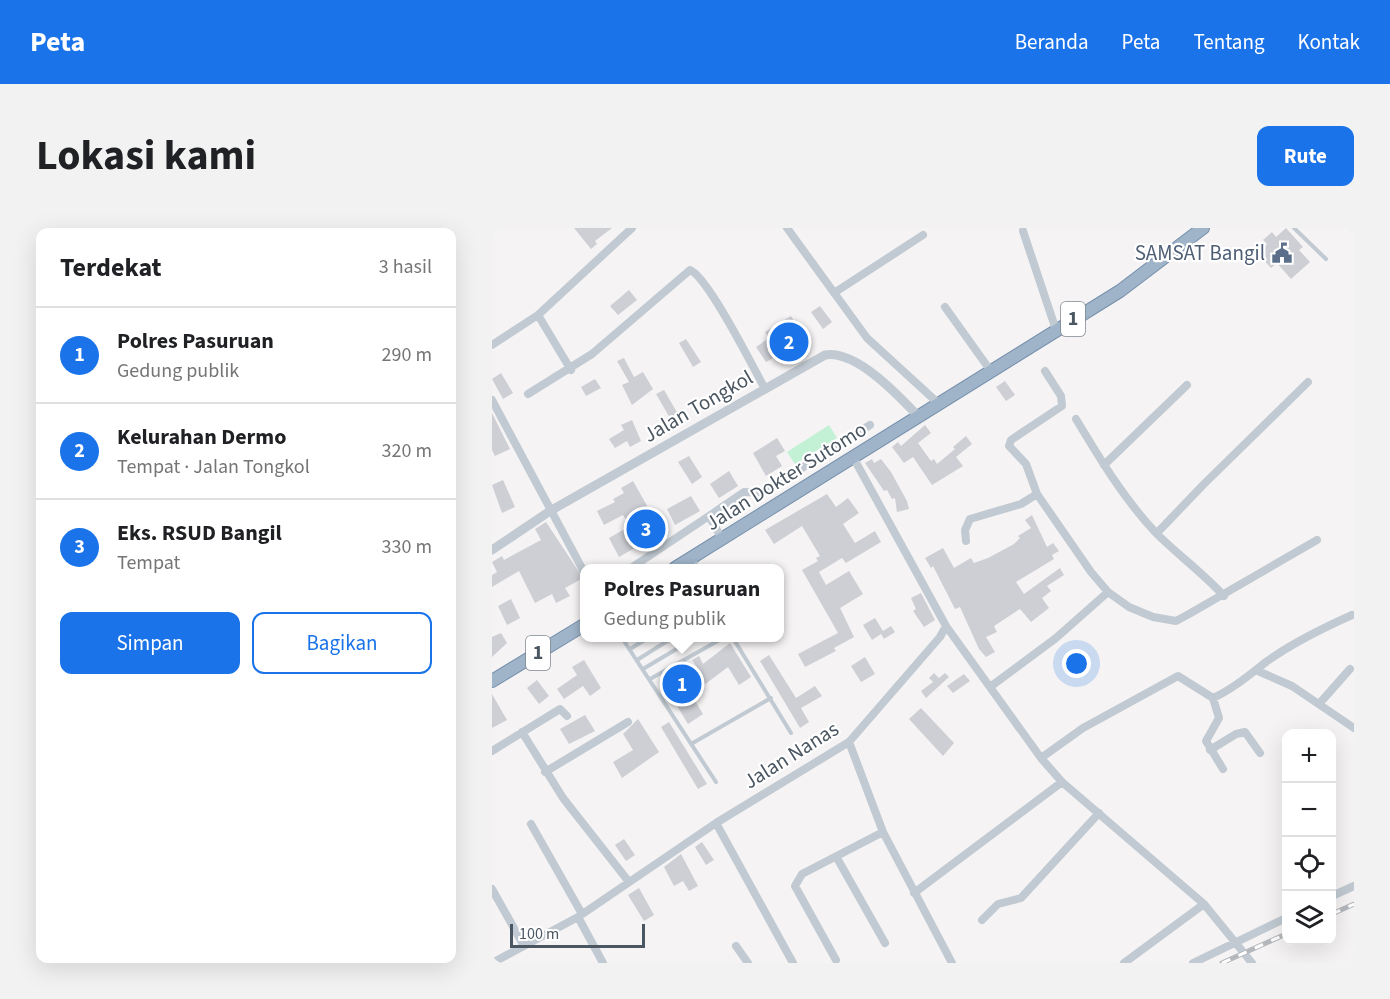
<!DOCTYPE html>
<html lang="id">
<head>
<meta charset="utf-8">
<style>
  :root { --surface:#fff; --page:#f2f2f2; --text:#202124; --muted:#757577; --line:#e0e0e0; --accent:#1a73e8 }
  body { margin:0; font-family:"Source Sans 3",sans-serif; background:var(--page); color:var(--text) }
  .controls { position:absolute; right:18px; bottom:18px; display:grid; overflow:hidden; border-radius:12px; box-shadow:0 6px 24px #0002 }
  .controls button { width:54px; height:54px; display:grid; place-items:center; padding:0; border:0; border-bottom:2px solid var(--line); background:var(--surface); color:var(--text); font:30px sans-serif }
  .scale { position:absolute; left:18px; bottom:15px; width:135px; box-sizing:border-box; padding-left:6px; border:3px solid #4a5661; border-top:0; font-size:16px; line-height:21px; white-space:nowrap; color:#4a5661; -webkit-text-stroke:4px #fff; paint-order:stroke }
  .you { position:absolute; left:585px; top:436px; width:21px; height:21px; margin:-15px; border:4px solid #fff; border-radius:50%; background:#1a73e8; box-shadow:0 0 0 9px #1a73e833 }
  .badge { display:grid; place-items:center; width:39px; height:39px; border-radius:50%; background:var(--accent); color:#fff; font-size:20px; font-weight:700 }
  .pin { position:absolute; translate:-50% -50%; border:3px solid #fff; box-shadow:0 2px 6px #0006 }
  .popup { position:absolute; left:88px; top:336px; width:204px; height:78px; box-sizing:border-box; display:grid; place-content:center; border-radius:12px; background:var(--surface); filter:drop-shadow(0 2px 4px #0005); font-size:20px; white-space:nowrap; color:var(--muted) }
  .popup b { font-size:22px; color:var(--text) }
  .popup::after { content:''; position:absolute; left:50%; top:100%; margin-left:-12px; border:12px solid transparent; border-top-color:var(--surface) }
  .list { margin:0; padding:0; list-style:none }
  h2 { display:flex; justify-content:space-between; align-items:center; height:78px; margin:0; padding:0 24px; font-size:26px }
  h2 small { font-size:20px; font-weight:400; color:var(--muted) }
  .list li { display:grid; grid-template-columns:39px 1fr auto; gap:18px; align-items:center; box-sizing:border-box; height:96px; padding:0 24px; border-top:2px solid var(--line) }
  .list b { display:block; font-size:22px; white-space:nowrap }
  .list p { margin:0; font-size:20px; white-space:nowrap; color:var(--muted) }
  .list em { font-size:20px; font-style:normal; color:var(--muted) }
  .actions { display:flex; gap:12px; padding:18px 24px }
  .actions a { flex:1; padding:14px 0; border:2px solid var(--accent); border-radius:12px; text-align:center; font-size:21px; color:var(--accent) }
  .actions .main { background:var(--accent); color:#fff }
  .icon { flex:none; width:33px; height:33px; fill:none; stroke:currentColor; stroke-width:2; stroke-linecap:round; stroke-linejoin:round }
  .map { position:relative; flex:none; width:862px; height:735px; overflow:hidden; border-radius:12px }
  header { display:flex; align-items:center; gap:36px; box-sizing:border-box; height:84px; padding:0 30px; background:var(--accent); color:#fff }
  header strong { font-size:28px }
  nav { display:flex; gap:33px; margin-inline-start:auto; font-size:21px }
  .intro { display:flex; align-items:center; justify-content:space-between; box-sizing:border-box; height:144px; padding:0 36px }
  h1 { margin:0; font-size:42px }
  .button { padding:15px 27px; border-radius:12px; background:var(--accent); color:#fff; font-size:21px; font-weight:700 }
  main { display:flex; gap:36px; padding:0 36px }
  aside { flex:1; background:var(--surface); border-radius:12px; box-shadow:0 6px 24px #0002 }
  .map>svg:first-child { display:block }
  .green { fill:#c3f1d5 }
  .building { fill:#cdcfd5 }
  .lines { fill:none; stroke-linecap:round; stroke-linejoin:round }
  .trunk-casing { stroke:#7690ad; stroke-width:14 }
  .service { stroke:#c1cad2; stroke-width:4 }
  .minor { stroke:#c1cad2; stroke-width:8 }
  .tertiary { stroke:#c1cad2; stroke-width:9 }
  .trunk { stroke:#9fb4c9; stroke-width:12 }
  .rail-casing { stroke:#b5b8bd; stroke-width:5 }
  .rail { stroke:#fff; stroke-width:3; stroke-dasharray:9; stroke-linecap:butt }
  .labels { text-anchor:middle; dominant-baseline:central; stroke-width:4.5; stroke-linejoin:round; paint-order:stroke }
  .shield { fill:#fff; stroke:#808990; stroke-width:1.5 }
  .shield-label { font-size:20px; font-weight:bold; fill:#4a5661 }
  .service-label { font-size:21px; fill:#4e5e75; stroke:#fff; text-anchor:end }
  .street-label { font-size:21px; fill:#4a5661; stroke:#fff }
</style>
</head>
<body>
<header>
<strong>Peta</strong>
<nav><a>Beranda</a><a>Peta</a><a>Tentang</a><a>Kontak</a></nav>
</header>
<div class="intro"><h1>Lokasi kami</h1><a class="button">Rute</a></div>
<main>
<aside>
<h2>Terdekat<small>3 hasil</small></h2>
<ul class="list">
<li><span class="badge">1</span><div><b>Polres Pasuruan</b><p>Gedung publik</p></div><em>290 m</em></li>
<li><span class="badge">2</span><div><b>Kelurahan Dermo</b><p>Tempat · Jalan Tongkol</p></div><em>320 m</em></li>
<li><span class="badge">3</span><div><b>Eks. RSUD Bangil</b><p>Tempat</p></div><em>330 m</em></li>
</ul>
<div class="actions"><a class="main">Simpan</a><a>Bagikan</a></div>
</aside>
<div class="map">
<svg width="862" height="735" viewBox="0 0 862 735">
  <rect width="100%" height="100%" fill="#f5f3f3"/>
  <!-- green -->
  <path class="green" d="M 337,197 L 345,210 L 303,236 L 295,224 Z"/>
  <!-- building -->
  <path class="building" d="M 82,0 L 120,0 L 103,13 L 105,16 L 99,21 Z
    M 794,0 L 811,19 L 807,22 L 818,34 L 799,51 L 785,35 L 779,40 L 770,30 L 773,27 L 769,22 L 775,16 L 771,12 L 780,4 L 784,9 Z
    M 137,62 L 145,72 L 126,87 L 118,78 Z
    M 328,78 L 340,94 L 331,101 L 319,84 Z
    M 299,88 L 305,99 L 298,102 L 306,116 L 274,134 L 264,119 L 277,110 L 273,104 Z
    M 194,111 L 209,134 L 201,139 L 187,115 Z
    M 132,130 L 142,149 L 151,144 L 161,161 L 140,177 L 130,157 L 137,154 L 125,133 Z
    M 9,145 L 21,165 L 11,171 L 0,151 Z
    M 103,151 L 109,160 L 94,168 L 89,159 Z
    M 513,153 L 523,167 L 514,173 L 504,159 Z
    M 172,162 L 190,193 L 182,197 L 164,166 Z
    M 0,185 L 18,221 L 3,228 L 0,222 Z
    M 140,192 L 149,213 L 138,219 L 135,213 L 123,220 L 117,211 L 132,202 L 129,197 Z
    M 433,197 L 439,205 L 426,215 L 439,233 L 442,231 L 445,236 L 463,221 L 461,219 L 474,208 L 480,216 L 464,229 L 471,238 L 440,257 L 421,229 L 412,235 L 400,219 L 406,214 L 409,218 Z
    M 285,210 L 293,223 L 284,228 L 290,238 L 274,248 L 261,225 Z
    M 197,228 L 210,249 L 200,256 L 186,234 Z
    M 380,231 L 382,235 L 389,231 L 399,244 L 415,273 L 417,281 L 405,284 L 403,270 L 400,271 L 395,262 L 392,263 L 373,235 Z
    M 237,243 L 246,258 L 227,270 L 218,256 Z
    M 11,252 L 23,279 L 10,285 L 0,257 Z
    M 141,253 L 170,304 L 127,329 L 117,310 L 138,298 L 131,287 L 112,297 L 105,283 L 123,274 L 121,271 L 132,265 L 129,260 Z
    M 335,266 L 344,279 L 356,270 L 367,285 L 351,296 L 363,315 L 383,303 L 389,314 L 354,335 L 350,330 L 327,344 L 334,357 L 357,343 L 371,366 L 348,380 L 362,409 L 342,420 L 344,423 L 313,439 L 306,426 L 346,405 L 310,342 L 326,333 L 324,330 L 328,328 L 310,298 L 282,316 L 273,302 Z
    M 199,268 L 208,283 L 183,297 L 175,281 Z
    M 540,287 L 555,319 L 561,315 L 567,323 L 560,327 L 562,331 L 524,354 L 532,366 L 568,340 L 572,347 L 555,358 L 559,363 L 550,370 L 557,380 L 539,394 L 528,381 L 502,398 L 505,404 L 494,409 L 503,424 L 494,429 L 487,421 L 468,379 L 463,381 L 441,338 L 439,340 L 433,330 L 451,320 L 462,340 L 479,330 L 482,335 L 496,330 L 522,316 L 528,310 L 526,308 L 539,300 L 533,292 Z
    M 54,294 L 91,350 L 73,360 L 78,368 L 64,375 L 60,366 L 43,375 L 27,343 L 0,359 L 0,347 L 5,344 L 0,334 L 10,328 L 12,332 L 49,312 L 43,301 Z
    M 429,365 L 443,392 L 432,399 L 421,383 L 424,381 L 419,370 Z
    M 19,371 L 28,390 L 15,397 L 6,378 Z
    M 383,390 L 391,403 L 399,398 L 403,404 L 392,411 L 389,406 L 380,412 L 371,397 Z
    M 9,405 L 15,415 L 0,429 L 0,409 Z
    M 238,415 L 259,449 L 247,457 L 236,439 L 212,457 L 210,455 L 197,463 L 211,486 L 196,496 L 171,455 L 205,439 L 200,432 L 207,428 L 211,436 Z
    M 277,427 L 304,470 L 323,458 L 330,468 L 309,480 L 317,494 L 308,500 L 268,433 Z
    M 373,429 L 383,446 L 369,454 L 359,438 Z
    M 92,432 L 109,460 L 98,468 L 91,458 L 72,471 L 65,461 L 85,447 L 80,439 Z
    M 442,445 L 447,450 L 453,445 L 457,449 L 434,470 L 429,463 L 441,454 L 437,450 Z
    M 472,446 L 478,453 L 461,465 L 455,458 Z
    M 45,452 L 57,468 L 47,476 L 35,460 Z
    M 0,466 L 15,492 L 0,500 Z
    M 429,480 L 462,515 L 451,528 L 417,491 Z
    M 93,487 L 103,503 L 77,516 L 68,501 Z
    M 146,491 L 167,524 L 130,550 L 121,534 L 141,522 L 131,506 Z
    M 177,494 L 215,556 L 206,561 L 169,499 Z
    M 132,611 L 143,627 L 134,633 L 123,617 Z
    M 210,614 L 222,632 L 214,637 L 203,619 Z
    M 189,626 L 206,658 L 197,663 L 191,653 L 182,658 L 172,639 Z
    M 147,660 L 162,687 L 152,693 L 136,667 Z"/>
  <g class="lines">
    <!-- trunk casing -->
    <g class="trunk-casing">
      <path id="trunk" d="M 183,340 L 628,63 L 711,0
        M 0,453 L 92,397"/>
    </g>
    <!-- service -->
    <path class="service" d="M 802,0 L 834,31
      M 201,330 L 206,340
      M 130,410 L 224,554
      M 241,410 L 299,505
      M 138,421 L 156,410
      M 145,432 L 180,410
      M 151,441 L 203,410
      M 158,451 L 231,410
      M 199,516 L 279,470"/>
    <!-- minor -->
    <path class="minor" d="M 295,0 L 375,110 L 446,175
      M 531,3 L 564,102
      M 342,65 L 431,7
      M 453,79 L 498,142
      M 46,87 L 79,142
      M 0,117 L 46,87 L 140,0
      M 553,143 L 569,168 L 570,178 L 519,212 L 517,218 L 534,236 L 545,266 L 599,344 L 616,364 L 637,379 L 661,389 L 684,393 L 697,386 L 825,312
      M 36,166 L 100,126 L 198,42 C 216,49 261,139 273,161
      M 0,172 L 92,344
      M 584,191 C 608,231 632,271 664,305 C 686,327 711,345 732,368
      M 612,237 L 695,157
      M 217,288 L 252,264 L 271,265 L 275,262 L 378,197
      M 665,305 L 711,257 L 816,154
      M 474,313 L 473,302 L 478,291 L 529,276 L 545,266
      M 139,340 L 217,288 L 230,311
      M 454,398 L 549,530 L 570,554 L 712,676 L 760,735
      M 766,443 L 800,458 L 862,500
      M 498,459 L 564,410 L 616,364
      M 721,470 C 741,461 757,447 774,434 C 800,415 831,400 860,387
      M 827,476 L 858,441
      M 30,504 L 71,570 L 137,654
      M 357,514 L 391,604 L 460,735
      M 718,522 L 744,506 L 753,504 L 768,525
      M 0,523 L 68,481 L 75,488
      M 549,530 L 591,500 L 686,448 L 721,470 L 727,490 L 714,513 L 731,541
      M 53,544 L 136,494
      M 224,595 L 301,735
      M 39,596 L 90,686
      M 345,630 L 393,715
      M 0,661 L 32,718
      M 422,665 L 570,554
      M 840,668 L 862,658
      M 86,689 L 111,735
      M 490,692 L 506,676 L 529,670 L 607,585
      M 244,718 L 256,735
      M 344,732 L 303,658 L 310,646 L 391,604
      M 0,735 L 86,689 L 224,595 L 357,514 L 448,409 L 454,398 L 361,229
      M 632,735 L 712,676
      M 701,735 L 794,690"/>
    <!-- tertiary -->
    <path class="tertiary" d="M 0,322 L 58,283 L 333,127 C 364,122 405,166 426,188"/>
    <!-- trunk -->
    <use href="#trunk" class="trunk"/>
    <!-- rail casing -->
    <g class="rail-casing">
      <path id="rail" d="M 840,686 L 862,676
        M 730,735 L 794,706"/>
    </g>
    <!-- rail -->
    <use href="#rail" class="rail"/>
  </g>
  <!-- icons -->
  <defs>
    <g id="civic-bare" transform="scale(1.62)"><path d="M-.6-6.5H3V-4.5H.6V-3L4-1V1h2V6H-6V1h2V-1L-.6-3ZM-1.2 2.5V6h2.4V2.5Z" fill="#5c6f8a" stroke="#fff" stroke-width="2.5" paint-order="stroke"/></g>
  </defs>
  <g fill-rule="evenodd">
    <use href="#civic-bare" x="790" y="25"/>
  </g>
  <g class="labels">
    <!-- shield labels -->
    <g class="shield">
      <rect x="569" y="74" width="24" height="34" rx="4.5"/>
      <rect x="34" y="408" width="24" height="34" rx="4.5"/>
    </g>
    <g class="shield-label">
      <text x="581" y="91">1</text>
      <text x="46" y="425">1</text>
    </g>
    <!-- service labels -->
    <g class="service-label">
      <text x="773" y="25">SAMSAT Bangil</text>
    </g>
    <!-- street labels -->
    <g class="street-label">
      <text transform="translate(206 178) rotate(-30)">Jalan Tongkol</text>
      <text transform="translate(294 248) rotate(-32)">Jalan Dokter Sutomo</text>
      <text transform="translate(299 527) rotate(-32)">Jalan Nanas</text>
    </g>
  </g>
</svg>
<div class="controls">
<button>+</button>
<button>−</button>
<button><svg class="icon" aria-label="locate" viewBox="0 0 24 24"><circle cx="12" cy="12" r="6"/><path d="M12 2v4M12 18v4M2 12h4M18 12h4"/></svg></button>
<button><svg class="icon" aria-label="layers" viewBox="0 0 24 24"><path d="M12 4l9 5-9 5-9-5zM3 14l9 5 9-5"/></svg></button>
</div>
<div class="scale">100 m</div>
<div class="you"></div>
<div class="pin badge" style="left:190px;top:456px">1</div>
<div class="popup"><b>Polres Pasuruan</b>Gedung publik</div>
<div class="pin badge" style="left:297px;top:114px">2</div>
<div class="pin badge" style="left:154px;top:301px">3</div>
</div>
</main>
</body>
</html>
